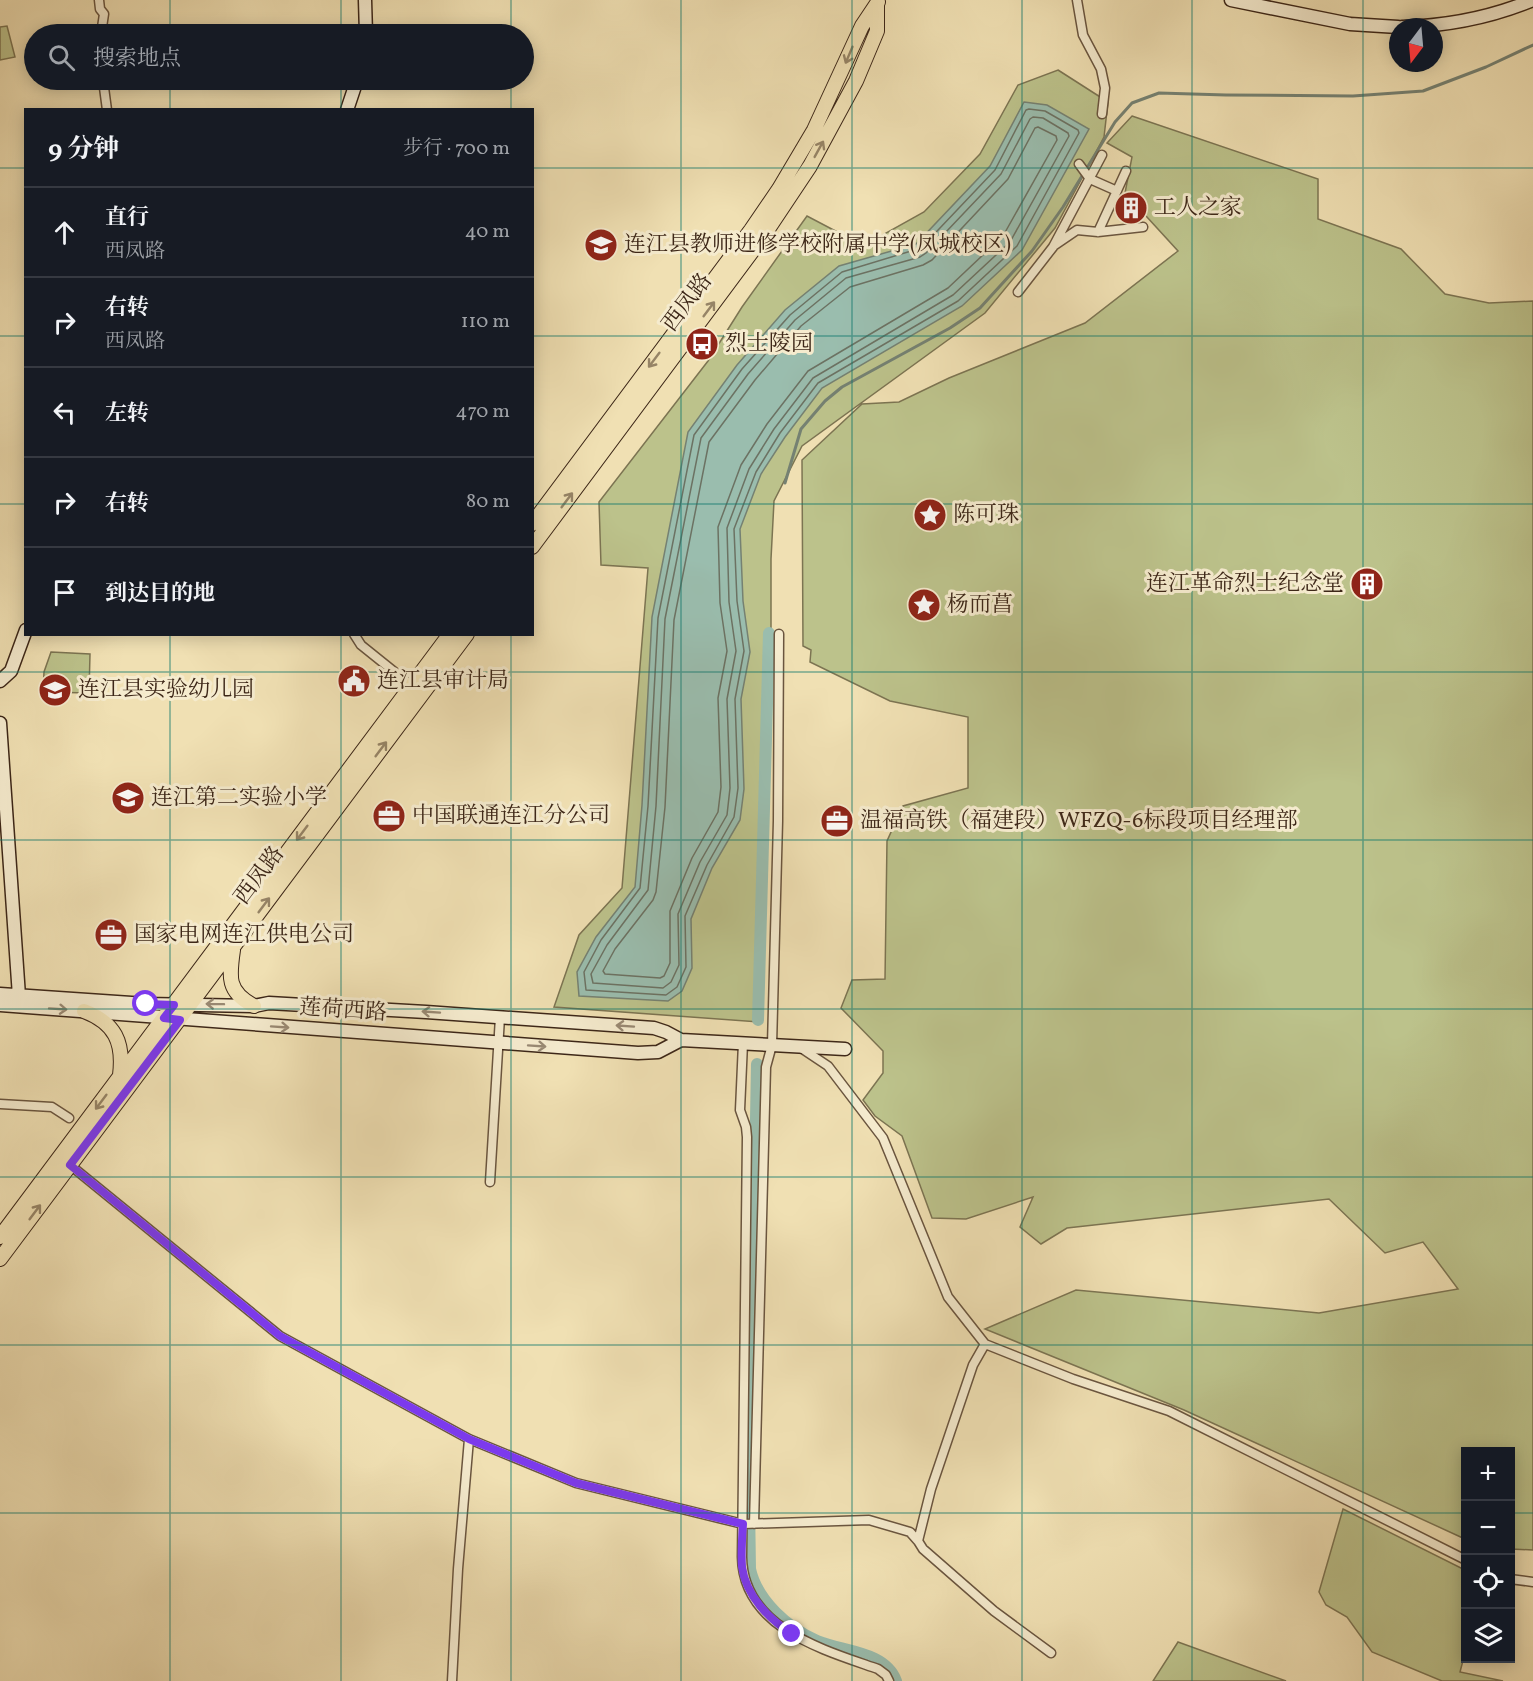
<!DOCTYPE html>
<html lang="zh">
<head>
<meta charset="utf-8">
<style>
  :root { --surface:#171b24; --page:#242831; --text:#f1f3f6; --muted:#9ea1a6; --line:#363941 }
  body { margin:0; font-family:Vollkorn,"Noto Serif SC",serif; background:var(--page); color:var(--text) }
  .controls { position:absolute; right:18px; bottom:18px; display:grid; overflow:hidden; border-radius:0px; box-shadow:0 3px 15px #0003 }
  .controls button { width:54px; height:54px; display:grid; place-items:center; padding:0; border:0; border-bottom:2px solid var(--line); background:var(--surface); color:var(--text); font:30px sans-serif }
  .compass { position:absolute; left:1389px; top:18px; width:54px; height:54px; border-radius:50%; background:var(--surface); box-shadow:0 3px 15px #0003; rotate:196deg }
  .stop { position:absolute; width:18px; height:18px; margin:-14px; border:4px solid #7c3aed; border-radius:50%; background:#fff }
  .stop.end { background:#7c3aed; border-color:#fff; box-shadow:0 2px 6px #0008 }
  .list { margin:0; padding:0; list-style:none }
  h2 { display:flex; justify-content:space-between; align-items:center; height:78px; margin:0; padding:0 24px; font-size:26px }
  h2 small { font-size:20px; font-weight:400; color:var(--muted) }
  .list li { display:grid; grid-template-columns:39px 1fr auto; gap:18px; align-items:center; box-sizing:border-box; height:90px; padding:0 24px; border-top:2px solid var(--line) }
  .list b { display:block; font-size:22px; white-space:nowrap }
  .list p { margin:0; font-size:20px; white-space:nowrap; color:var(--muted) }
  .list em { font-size:20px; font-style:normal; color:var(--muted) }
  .icon { flex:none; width:33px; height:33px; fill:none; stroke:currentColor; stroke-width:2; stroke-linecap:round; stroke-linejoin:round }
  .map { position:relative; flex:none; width:1533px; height:1681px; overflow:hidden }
  .search { position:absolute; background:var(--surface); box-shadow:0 3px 15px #0003; left:24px; top:24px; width:510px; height:66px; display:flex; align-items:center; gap:15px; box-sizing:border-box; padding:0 21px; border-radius:33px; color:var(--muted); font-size:22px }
  .panel { position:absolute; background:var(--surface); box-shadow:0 3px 15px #0003; left:24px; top:108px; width:510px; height:528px; border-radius:0px }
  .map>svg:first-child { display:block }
  .green { fill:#bcc28b; stroke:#7c7452; stroke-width:1.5 }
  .water { fill:#9abdae; stroke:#758172; stroke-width:1.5 }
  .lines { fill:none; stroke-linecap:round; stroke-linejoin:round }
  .shore { stroke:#6c7263; stroke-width:1.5 }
  .stream { stroke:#758172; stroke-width:3 }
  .canal { stroke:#9abdae; stroke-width:12 }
  .street-casing { stroke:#6a553f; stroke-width:11 }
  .secondary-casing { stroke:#3d2718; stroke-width:15 }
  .primary-casing { stroke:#3d2718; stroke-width:16 }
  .street { stroke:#f5ebce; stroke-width:8 }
  .secondary { stroke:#f5ebce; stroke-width:12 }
  .primary { stroke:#f0e0b3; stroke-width:14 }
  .oneway { stroke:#968466 }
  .oneway2 { stroke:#998973 }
  .route { stroke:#7c3aed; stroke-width:8 }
  .grid { fill:none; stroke:#0f766e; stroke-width:1.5; stroke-opacity:0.55 }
  .labels { text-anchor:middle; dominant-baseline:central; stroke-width:6; stroke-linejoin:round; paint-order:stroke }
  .poi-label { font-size:22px; fill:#3d2718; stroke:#f5ebce; text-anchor:start }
  .street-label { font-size:22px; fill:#3d2718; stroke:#f5ebce }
</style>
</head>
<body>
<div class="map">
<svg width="1533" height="1681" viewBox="0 0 1533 1681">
  <rect width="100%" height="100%" fill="#f0e0b3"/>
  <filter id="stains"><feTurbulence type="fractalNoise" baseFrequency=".00333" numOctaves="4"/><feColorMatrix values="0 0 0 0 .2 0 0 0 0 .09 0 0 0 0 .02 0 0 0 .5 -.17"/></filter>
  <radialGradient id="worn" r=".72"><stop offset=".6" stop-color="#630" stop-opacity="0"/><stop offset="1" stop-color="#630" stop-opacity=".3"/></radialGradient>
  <!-- green -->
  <path class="green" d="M 7,26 L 15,57 L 0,60 L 0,27 Z
    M 1058,70 L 1108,102 L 1104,137 L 1055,228 L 985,313 L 802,446 L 774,501 L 771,559 L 771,675 L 759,1022 L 554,1007 L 579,935 L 622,888 L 648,568 L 601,565 L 599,502 L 708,361 L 742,307 L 807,216 L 866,247 L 877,238 L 924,212 L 980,154 L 1018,85 Z
    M 1132,116 L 1318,179 L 1318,219 L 1401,249 L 1445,294 L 1489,303 L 1533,301 L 1533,1550 L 1511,1549 L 1510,1452 L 1466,1452 L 1465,1539 L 1184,1410 L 985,1329 L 1076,1290 L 1319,1313 L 1458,1289 L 1423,1242 L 1385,1253 L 1329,1199 L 1067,1228 L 1041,1244 L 1020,1227 L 1033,1197 L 966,1219 L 932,1218 L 902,1136 L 875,1116 L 863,1100 L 883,1073 L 883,1051 L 841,1008 L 852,980 L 885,979 L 887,841 L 903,806 L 968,788 L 968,717 L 890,701 L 810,662 L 811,650 L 803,646 L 802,460 L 862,404 L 899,402 L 949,378 L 1085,323 L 1178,251 L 1125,193 L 1132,157 L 1107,143 Z
    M 51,652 L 90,654 L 89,693 L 43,692 L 44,672 Z
    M 1343,1509 L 1465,1570 L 1466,1649 L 1460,1672 L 1503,1681 L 1442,1681 L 1372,1652 L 1347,1617 L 1326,1605 L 1319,1592 Z
    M 1178,1642 L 1286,1681 L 1153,1681 Z"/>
  <!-- water -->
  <path class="water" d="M 1024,102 L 1047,105 L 1089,129 L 1022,250 L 962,306 L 822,388 L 785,437 L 761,474 L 740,529 L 743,601 L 750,652 L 741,699 L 744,789 L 740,820 L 712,868 L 691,919 L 692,968 L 682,991 L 668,1001 L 579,996 L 577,972 L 596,937 L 635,887 L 642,805 L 652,617 L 688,432 L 737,365 L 785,310 L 839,266 L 916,244 L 990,166 Z"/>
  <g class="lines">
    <!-- shore -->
    <path class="shore" d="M 1029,109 L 1045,111 L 1078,130 L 1079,133 L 1017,246 L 958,301 L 818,383 L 780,433 L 756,472 L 734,529 L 737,601 L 744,651 L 735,699 L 738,788 L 734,817 L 707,865 L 685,916 L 686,967 L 677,987 L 666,995 L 586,990 L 584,972 L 601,940 L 640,888 L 648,806 L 658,618 L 694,435 L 742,369 L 790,315 L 842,272 L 921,248 L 995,170 L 1026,110 Z
      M 1033,117 L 1043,118 L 1068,133 L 1069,136 L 1010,242 L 953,295 L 813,378 L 774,429 L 749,469 L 727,528 L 729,602 L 736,651 L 727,699 L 730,788 L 727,815 L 700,862 L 678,914 L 679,965 L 671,982 L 663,988 L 593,983 L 591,974 L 607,945 L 648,890 L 656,806 L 665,619 L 701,438 L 748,374 L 795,320 L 846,278 L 920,257 L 926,253 L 1001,174 L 1030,119 Z
      M 1038,127 L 1056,136 L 1057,140 L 1003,236 L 948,288 L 808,371 L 767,424 L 741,465 L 718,527 L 720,603 L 727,651 L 718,698 L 721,787 L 718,812 L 692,858 L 670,911 L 670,963 L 664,976 L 660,978 L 605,974 L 603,971 L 615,949 L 653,900 L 656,892 L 665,807 L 674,620 L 709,442 L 755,380 L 801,326 L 850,287 L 923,265 L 932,260 L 1008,179 L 1035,128 Z"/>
    <!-- stream -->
    <path class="stream" d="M 785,483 L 801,429 L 825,401 L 842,387 L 950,328 L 980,308 L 1032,251 L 1063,207 L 1115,122 L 1132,103 L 1159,93 L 1226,95 L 1353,96 L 1423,91 L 1486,67 L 1533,45"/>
    <!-- canal -->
    <path class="canal" d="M 758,1020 L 769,633
      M 757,1064 L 749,1503 L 750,1569 C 757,1601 788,1628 817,1641 C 843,1652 885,1651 896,1681"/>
    <!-- street casing -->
    <g class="street-casing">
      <path id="street" d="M 99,0 L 100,9 L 104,14 L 101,34
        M 1077,0 L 1083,35 L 1101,69 L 1105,88 L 1102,114
        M 103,80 L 107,110
        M 1079,164 L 1090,179 L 1117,191
        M 1098,232 L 1126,171
        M 1055,245 L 1077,230 L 1098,232 L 1143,227
        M 1018,292 L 1053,247 L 1102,155
        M 354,634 L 361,645 L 412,686
        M 743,1043 L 740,1110 L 746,1127 L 747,1137 L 742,1557 C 743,1628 824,1650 878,1669 L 886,1675 L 889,1681
        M 801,1048 L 828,1066 L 883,1138 L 948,1297 L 985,1344 L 1073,1379 L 1169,1411 L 1466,1560
        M 0,1104 L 52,1107 L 69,1118
        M 70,1165 L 280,1336 L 469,1439 L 576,1483 L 743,1524 L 869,1520 L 910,1532 L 918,1541
        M 490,1182 L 500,1017
        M 985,1344 L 973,1365 L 931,1489 L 918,1541 L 923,1549 L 994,1611 L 1051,1653
        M 754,1524 L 766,1067 L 772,1045 L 778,821 L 779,634
        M 1510,1579 L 1533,1582
        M 452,1681 L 458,1569 L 469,1439"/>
    </g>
    <!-- secondary casing -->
    <g class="secondary-casing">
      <path id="secondary" d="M 365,0 L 366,34
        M 1231,0 L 1350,24 L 1398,27
        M 1402,27 C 1447,26 1492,17 1533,0
        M 347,110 L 357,80
        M 0,681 L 11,671 L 26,630
        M 0,723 L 19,996
        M 0,994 L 146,1004 L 254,1006 L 269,1003 L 426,1012 L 654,1028 L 666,1032 L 681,1040 L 845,1049
        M 0,1005 L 638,1053 L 658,1052 L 681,1040"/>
    </g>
    <!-- primary casing -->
    <g class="primary-casing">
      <path id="primary" d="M 532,524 L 751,230 L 779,189 L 814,130 L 862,26 L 878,2
        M 532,547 L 762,238 L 810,166 L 856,81 L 877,31 L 877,4
        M 233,950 C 229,977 227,992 254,1006
        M 84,1011 C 115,1023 124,1042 120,1075
        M 0,1237 L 450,634
        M 0,1259 L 467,634"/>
    </g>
    <!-- street -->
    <use href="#street" class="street"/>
    <!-- secondary -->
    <use href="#secondary" class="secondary"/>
    <!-- primary -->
    <use href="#primary" class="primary"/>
  </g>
  <!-- one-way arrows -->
  <defs><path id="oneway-shaft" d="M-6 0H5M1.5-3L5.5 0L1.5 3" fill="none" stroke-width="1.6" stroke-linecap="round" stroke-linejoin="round" transform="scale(1.5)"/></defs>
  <g class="oneway">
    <use href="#oneway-shaft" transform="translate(849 55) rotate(113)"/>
    <use href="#oneway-shaft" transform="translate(819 149) rotate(-61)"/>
    <use href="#oneway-shaft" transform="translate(709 309) rotate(-53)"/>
    <use href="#oneway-shaft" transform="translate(654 360) rotate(127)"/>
    <use href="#oneway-shaft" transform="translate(567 500) rotate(-53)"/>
    <use href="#oneway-shaft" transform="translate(381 749) rotate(-53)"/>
    <use href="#oneway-shaft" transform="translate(302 833) rotate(127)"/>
    <use href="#oneway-shaft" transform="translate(264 905) rotate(-53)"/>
    <use href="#oneway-shaft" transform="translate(101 1102) rotate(127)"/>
    <use href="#oneway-shaft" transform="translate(35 1212) rotate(-53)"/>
  </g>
  <g class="oneway2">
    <use href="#oneway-shaft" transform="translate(215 1004) rotate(-179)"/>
    <use href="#oneway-shaft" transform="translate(58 1009) rotate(4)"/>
    <use href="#oneway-shaft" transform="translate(431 1012) rotate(-176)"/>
    <use href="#oneway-shaft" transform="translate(625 1026) rotate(-176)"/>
    <use href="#oneway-shaft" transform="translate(280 1027) rotate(4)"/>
    <use href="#oneway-shaft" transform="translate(537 1046) rotate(4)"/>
  </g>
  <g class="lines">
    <!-- route -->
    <path class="route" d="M 146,1004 L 174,1005 L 164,1018 L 180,1020 L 70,1165 L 280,1336 L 469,1439 L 576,1483 L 743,1524 C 742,1538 741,1553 742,1567 C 746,1596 769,1619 792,1634"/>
  </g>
  <!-- grid -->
  <path class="grid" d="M 170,0 L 170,34M 341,0 L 341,34M 511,0 L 511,34M 681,0 L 681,1681M 852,0 L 852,1681M 1022,0 L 1022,1681M 1192,0 L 1192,1681M 1363,0 L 1363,1681M 170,80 L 170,110M 341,80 L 341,110M 511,80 L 511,110M 0,168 L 26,168M 532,168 L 1533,168M 0,336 L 26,336M 532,336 L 1533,336M 0,504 L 26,504M 532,504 L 1533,504M 170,634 L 170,1681M 341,634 L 341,1681M 511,634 L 511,1681M 0,672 L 1533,672M 0,840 L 1533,840M 0,1009 L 1533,1009M 0,1177 L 1533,1177M 0,1345 L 1533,1345M 0,1513 L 1466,1513M 1510,1513 L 1533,1513"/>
  <!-- icons -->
  <defs>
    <g id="building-disc" transform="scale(1.725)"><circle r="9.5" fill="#8f2418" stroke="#f5ebce"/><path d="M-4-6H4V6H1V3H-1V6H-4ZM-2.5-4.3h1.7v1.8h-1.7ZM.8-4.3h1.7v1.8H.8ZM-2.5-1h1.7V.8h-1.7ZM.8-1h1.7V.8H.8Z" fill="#fff"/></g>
    <g id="school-disc" transform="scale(1.725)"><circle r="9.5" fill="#8f2418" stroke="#f5ebce"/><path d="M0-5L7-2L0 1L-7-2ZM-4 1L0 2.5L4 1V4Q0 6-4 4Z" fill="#fff"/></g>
    <g id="bus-disc" transform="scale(1.725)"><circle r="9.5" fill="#8f2418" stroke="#f5ebce"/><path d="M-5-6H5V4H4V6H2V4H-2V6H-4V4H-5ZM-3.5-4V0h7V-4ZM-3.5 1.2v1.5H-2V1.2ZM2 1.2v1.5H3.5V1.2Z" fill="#fff"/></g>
    <g id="sight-disc" transform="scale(1.725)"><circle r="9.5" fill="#8f2418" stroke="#f5ebce"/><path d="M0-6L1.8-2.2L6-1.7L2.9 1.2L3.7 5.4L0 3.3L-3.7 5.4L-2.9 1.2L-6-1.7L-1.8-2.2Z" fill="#fff"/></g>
    <g id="civic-disc" transform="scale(1.725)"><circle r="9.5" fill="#8f2418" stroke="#f5ebce"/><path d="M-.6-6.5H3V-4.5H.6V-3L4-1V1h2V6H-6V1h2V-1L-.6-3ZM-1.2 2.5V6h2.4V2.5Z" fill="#fff"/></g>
    <g id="office-disc" transform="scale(1.725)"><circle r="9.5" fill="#8f2418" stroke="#f5ebce"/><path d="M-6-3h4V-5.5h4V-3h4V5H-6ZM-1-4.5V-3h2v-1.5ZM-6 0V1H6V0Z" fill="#fff"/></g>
  </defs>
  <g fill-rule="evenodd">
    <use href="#building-disc" x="1131" y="208"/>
    <use href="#school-disc" x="601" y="245"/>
    <use href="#bus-disc" x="702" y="344"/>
    <use href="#sight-disc" x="930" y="515"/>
    <use href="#building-disc" x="1367" y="584"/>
    <use href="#sight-disc" x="924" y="605"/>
    <use href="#civic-disc" x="354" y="681"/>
    <use href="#school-disc" x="55" y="690"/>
    <use href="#school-disc" x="128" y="798"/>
    <use href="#office-disc" x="389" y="816"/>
    <use href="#office-disc" x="837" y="821"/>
    <use href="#office-disc" x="111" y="935"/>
  </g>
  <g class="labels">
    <!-- poi labels -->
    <g class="poi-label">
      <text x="1154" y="208">工人之家</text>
      <text x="624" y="245">连江县教师进修学校附属中学(凤城校区)</text>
      <text x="725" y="344">烈士陵园</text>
      <text x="953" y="515">陈可珠</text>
      <text x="1344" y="584" text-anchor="end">连江革命烈士纪念堂</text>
      <text x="947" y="605">杨而菖</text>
      <text x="377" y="681">连江县审计局</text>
      <text x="78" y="690">连江县实验幼儿园</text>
      <text x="151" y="798">连江第二实验小学</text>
      <text x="412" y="816">中国联通连江分公司</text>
      <text x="860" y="821">温福高铁（福建段）WFZQ-6标段项目经理部</text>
      <text x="134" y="935">国家电网连江供电公司</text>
    </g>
    <!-- street labels -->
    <g class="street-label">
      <text transform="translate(688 303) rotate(-53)">西凤路</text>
      <text transform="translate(260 876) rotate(-53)">西凤路</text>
      <text transform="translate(343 1011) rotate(4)">莲荷西路</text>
    </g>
  </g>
  <rect width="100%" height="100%" filter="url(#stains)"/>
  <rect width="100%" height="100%" fill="url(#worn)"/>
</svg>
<div class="controls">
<button>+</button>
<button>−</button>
<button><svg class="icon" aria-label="locate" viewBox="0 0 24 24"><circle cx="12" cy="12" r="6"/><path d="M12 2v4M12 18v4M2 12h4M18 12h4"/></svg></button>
<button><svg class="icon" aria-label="layers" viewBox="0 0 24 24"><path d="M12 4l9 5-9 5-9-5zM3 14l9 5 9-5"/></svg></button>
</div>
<svg class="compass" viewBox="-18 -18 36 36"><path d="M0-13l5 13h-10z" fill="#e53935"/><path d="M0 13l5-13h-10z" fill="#9ea1a6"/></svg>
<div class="stop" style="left:146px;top:1004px"></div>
<div class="stop end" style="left:792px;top:1634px"></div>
<div class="search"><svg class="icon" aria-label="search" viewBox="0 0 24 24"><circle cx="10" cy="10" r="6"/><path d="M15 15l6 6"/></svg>搜索地点</div>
<section class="panel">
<h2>9 分钟<small>步行 · 700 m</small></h2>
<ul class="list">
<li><svg class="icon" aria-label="ahead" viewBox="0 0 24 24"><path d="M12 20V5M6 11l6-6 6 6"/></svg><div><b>直行</b><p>西凤路</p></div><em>40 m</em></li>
<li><svg class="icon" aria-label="right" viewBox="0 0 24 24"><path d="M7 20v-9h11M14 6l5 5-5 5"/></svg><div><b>右转</b><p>西凤路</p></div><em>110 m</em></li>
<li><svg class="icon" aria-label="left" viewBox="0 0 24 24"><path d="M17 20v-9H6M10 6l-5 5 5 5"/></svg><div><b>左转</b></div><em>470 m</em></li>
<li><svg class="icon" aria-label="right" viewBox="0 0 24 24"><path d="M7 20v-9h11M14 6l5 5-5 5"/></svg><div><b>右转</b></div><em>80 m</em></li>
<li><svg class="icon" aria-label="arrive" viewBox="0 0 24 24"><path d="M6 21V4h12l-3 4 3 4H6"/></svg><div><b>到达目的地</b></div></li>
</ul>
</section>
</div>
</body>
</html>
